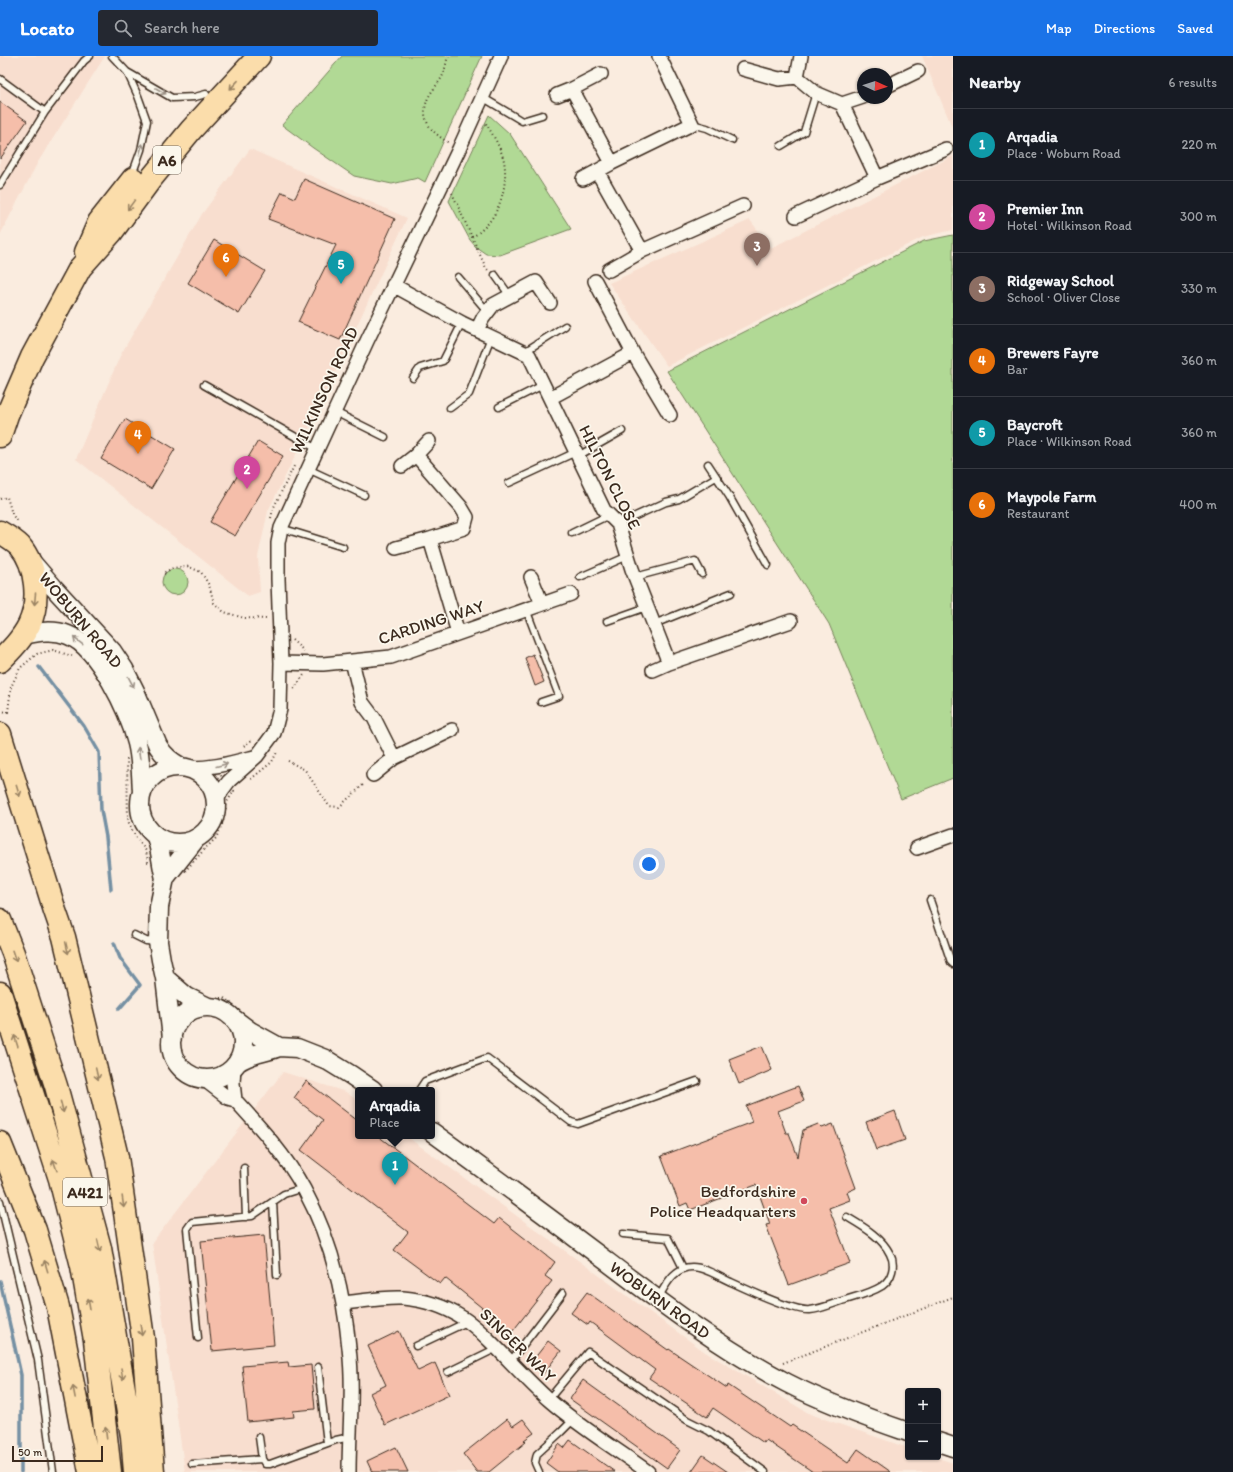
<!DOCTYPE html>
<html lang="en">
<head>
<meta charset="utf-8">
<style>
  :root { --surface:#171b24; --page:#242831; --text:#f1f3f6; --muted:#9ea1a6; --line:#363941; --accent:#1a73e8 }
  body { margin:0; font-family:Itim,sans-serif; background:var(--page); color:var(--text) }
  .controls { position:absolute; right:12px; bottom:12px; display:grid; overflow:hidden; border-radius:4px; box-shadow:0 1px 3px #0004 }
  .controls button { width:36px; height:36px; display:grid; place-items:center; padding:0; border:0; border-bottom:1px solid var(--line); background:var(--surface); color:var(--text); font:20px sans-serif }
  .compass { position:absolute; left:857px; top:12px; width:36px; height:36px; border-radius:50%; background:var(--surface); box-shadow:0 1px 3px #0004; rotate:93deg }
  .scale { position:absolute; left:12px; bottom:10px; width:91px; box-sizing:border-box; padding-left:4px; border:2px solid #3b2a1e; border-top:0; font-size:11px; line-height:14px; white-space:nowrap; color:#3b2a1e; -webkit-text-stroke:3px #fbf7ec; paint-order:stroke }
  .you { position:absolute; left:649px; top:808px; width:14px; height:14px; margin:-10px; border:3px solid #fff; border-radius:50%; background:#1a73e8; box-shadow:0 0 0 6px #1a73e833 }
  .badge { display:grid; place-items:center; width:26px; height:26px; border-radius:50%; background:var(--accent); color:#fff; font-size:13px; font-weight:700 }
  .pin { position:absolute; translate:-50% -33px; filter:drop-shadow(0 1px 2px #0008) }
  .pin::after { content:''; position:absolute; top:21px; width:14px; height:12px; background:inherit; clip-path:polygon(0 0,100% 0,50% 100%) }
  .popup { position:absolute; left:355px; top:1031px; width:80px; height:52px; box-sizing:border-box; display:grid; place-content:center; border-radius:4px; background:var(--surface); filter:drop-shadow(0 1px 3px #0005); font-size:13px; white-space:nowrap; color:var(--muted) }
  .popup b { font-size:15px; color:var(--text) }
  .popup::after { content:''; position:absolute; left:50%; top:100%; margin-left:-8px; border:8px solid transparent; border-top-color:var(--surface) }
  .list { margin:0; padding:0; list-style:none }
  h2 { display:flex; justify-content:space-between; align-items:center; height:52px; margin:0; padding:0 16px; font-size:17px }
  h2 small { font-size:13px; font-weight:400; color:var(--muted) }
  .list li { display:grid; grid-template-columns:26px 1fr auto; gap:12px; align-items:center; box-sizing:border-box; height:72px; padding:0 16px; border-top:1px solid var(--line) }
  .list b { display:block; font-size:15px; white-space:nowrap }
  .list p { margin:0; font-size:13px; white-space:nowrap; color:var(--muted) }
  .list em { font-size:13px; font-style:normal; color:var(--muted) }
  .icon { flex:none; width:22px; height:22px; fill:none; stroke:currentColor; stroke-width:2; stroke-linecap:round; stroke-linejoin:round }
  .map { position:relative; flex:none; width:953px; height:1416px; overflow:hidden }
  header { display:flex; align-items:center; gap:24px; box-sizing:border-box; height:56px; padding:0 20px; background:var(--accent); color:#fff }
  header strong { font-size:19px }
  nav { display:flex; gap:22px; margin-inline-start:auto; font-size:14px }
  .search { width:280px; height:36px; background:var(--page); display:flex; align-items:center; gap:10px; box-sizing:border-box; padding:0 14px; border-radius:4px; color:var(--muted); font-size:15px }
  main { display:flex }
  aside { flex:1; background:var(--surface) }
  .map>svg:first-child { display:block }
  .built { fill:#f8decf }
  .green { fill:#b1d995; stroke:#76825a }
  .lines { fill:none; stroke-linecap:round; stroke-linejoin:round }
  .stream { stroke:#7590a3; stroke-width:3.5 }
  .building { fill:#f5beaa; stroke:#3b2a1e }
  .service-casing { stroke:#3b2a1e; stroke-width:9 }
  .minor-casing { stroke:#3b2a1e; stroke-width:16 }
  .secondary-casing { stroke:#3b2a1e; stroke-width:21 }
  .trunk-casing { stroke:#3b2a1e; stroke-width:25 }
  .path { stroke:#3b2a1e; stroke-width:2; stroke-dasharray:1 3; stroke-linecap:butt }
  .service { stroke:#fbf7ec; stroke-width:6 }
  .minor { stroke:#fbf7ec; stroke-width:13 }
  .secondary { stroke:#fbf7ec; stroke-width:18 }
  .trunk { stroke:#fbddab; stroke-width:22 }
  .oneway { stroke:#9b8464 }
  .oneway2 { stroke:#9b9085 }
  .poi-dot { fill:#d1495b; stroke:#fbf7ec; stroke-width:1.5 }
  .labels { text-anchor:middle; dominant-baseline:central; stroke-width:3.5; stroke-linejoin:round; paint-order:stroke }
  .shield { fill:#fbf7ec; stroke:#75685c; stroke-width:1 }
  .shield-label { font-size:16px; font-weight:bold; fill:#3b2a1e }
  .street-label { font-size:17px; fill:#3b2a1e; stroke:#fbf7ec }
  .poi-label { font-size:17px; fill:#3b2a1e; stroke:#fbf7ec; text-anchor:end }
</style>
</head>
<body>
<header>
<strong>Locato</strong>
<div class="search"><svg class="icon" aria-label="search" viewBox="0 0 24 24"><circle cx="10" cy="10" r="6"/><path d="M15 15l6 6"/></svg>Search here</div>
<nav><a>Map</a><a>Directions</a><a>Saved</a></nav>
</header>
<main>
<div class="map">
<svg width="953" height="1416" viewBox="0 0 953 1416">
  <rect width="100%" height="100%" fill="#faecdf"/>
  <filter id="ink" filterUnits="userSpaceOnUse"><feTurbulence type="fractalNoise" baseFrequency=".025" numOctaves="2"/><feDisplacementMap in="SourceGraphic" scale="8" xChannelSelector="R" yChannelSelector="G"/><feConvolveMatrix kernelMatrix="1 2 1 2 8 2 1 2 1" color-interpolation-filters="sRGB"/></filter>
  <g filter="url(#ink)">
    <!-- built -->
    <path class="built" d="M 0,0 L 105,0 L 38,106 L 0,179 Z
      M 922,0 L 953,0 L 953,73 Z
      M 250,93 L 407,162 L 311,368 L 268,455 L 258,501 L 260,536 L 248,540 L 76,403 L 120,300 L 202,158 Z
      M 953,100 L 953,174 L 923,181 L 667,310 L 609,227 L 750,164 L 771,192 Z
      M 283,1016 L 346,1036 L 358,1045 L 358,1080 L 406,1080 L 705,1296 L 810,1358 L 908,1392 L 908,1401 L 935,1401 L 953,1407 L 953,1416 L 185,1416 L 152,1187 Z"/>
    <!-- green -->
    <path class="green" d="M 342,0 L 482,0 L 425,126 L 418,122 L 392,128 L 354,120 L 313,92 L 282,69 Z
      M 489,59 L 510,78 L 571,173 L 500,199 L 486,198 L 476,191 L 470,184 L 449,145 Z
      M 953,179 L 953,722 L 901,743 L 829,568 L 667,315 L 924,185 Z
      M162 526a13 13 0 1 1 26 0a13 13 0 1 1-26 0Z"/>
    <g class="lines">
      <!-- stream -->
      <path class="stream" d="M 39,611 L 84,670 L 99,696 L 101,754 L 106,781 L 111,833
        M 114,887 L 120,902 L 140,929 L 119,953
        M 0,1225 L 21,1319 L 21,1416"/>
    </g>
    <!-- building -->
    <path class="building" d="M 0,46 L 27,65 L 0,103 Z
      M 304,123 L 395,163 L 340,284 L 298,266 L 336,189 L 268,163 L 282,136 L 295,142 Z
      M 214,184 L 265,215 L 239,258 L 188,227 Z
      M 125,363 L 175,393 L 151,433 L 101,403 Z
      M 258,385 L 283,400 L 235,480 L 210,466 Z
      M 533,598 L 544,626 L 535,630 L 525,602 Z
      M 762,990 L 772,1014 L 739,1028 L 729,1003 Z
      M 306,1025 L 358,1065 L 358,1080 L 378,1080 L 494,1168 L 499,1162 L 555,1206 L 545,1220 L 552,1225 L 512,1276 L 445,1222 L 440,1228 L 394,1194 L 408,1176 L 301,1094 L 323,1064 L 294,1042 Z
      M 798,1030 L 804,1045 L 778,1055 L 786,1077 L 789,1077 L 798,1101 L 803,1074 L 818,1068 L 822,1072 L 833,1068 L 856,1132 L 847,1136 L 850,1144 L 829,1152 L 850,1207 L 789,1229 L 766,1169 L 770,1168 L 756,1129 L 690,1154 L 687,1147 L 680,1150 L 661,1100 L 752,1066 L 746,1050 Z
      M 895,1055 L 905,1084 L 876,1094 L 866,1066 Z
      M 264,1179 L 274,1289 L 212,1295 L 201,1185 Z
      M 587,1236 L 668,1294 L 669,1293 L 727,1332 L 728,1329 L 790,1371 L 792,1369 L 848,1407 L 858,1393 L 891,1416 L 813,1416 L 766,1384 L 764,1387 L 713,1352 L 707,1361 L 649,1322 L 655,1314 L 590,1266 L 588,1269 L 571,1257 Z
      M 399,1275 L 418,1315 L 435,1307 L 449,1339 L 385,1369 L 370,1337 L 386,1329 L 368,1290 Z
      M 548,1285 L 561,1295 L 543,1318 L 530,1308 Z
      M 288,1306 L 289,1311 L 311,1309 L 315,1353 L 293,1355 L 294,1361 L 248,1366 L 242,1310 Z
      M 583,1324 L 680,1394 L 667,1412 L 570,1343 Z
      M 507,1363 L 513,1370 L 523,1363 L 534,1377 L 524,1384 L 526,1386 L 489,1416 L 477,1416 L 463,1398 Z
      M 570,1384 L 615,1416 L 558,1416 L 546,1407 L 559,1388 L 564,1392 Z
      M 396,1391 L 408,1416 L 372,1416 L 367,1405 Z
      M 703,1399 L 728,1416 L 691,1416 Z"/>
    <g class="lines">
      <!-- service casing -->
      <g class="service-casing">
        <path id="service" d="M 112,0 L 127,16 L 172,42 L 195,41 L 206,38
          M 127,16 L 138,40 L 147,65 L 141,94 L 132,119
          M 0,23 L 45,56
          M 482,41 L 522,65 L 542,59
          M 692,68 L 707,72 L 732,84
          M 781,90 L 804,76 L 816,37
          M 0,129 L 45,56 L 84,5 L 90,0
          M 495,219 L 510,240
          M 458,221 L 488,256
          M 524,296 L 565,270
          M 413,322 L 420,312 L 443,305 L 462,267
          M 204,329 L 317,393
          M 499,351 L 543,329
          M 450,352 L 469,338 L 491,281
          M 335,356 L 385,381
          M 578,400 L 622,375
          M 708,408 L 729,440 L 768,509
          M 308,413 L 364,439
          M 509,427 L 576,396
          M 618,468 L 666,446 L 679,443 L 716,421
          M 281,472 L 343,491
          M 572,477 L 609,459
          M 580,521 L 628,500
          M 635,521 L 695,505 L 702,518
          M 526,553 L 559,640 L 541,646
          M 607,565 L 647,551
          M 654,568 L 731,537
          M 930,844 L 951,906 L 953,908
          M 134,879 L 146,885 L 157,886
          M 419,1034 L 425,1025 L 487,1002 L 571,1066 L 578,1068 L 697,1025
          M 244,1112 L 246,1161
          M 0,1145 L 38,1304 L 53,1416
          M 273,1146 L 277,1219
          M 623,1178 L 668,1182 L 683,1212
          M 658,1242 C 666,1229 674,1211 692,1211 C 705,1211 719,1221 731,1226 C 746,1233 796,1256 810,1254 C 822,1253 834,1247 845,1244 C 858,1240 871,1237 882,1230 C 892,1223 896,1209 890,1198 C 882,1181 862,1170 847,1161
          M 198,1282 L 187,1173 L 192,1166 L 252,1160 L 284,1138 L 303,1132
          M 416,1290 L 467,1266
          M 510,1306 L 563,1237
          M 318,1311 L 327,1387
          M 448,1316 L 497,1292
          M 548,1344 L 588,1296 L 687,1364 L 709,1375 L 765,1416
          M 259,1381 L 262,1403 L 265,1408 L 270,1408 L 336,1384 L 350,1381
          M 192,1408 L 262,1403
          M 539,1416 L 535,1407 L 537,1398 L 561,1376 L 573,1364"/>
      </g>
      <!-- minor casing -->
      <g class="minor-casing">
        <path id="minor" d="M 743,13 L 779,23 L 797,21
          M 887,30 L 918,15
          M 572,33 L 601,18
          M 557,39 L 572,33 L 612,107
          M 842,48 L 863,41
          M 597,115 L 642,195
          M 877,122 L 946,93
          M 583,123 L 612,107 L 692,68 L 659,0
          M 796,160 L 877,122 L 842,48 L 816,37 L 797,21 L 801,0
          M 609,214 L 642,195 L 743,150
          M 595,225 L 633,297
          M 393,229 L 462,267 L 529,299 L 604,454 L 618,468 L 632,513 L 669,607 L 791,565
          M 477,274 L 483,262 L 493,249 L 536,226 L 550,247
          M 550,342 L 633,297 L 670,359
          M 429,385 L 416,399 L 461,451 L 467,461 L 464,472 L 430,483 L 458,577
          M 402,410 L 416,399
          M 396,492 L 430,483
          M 531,521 L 542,548
          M 352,605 L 362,646 L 374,662 L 394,702 L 452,674
          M 281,607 L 323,608 L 391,601 L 571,538
          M 653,614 L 669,607
          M 186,712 C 210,713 231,707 254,701
          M 373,719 L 394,702
          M 216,745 L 223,733 L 229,725 L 257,700 L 274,677 L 280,653 L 281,607 L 278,523 L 278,487 L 281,472 L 367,285 L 459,93 L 501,0
          M 917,792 L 953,779
          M 234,1010 L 233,1027 L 235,1044
          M 202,1022 L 228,1042 L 235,1044 C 260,1071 286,1100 304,1133 C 330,1181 344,1238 349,1292 C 354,1333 349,1375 349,1416
          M 343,1247 C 363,1245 383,1241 403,1242 C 423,1244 444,1250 461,1261 C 472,1267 482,1277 491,1286 C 511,1306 529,1326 549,1344 C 580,1371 615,1392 648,1416"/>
      </g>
      <!-- secondary casing -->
      <g class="secondary-casing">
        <path id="secondary" d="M 29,503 L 54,532 L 112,595 L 124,613 L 135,635 L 158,690 C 164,700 171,705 181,711
          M 23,579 C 38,576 53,573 68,579 C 99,591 129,656 137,687 C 141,703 141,719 142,736
          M140 749a38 38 0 1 1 76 0a38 38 0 1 1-76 0Z
          M 156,781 C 161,794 161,808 165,822
          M 165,922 L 187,941 L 208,951
          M171 987a36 36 0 1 1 72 0a36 36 0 1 1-72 0Z
          M 234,963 L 250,975 L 279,991 L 297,992 L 325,1003 L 351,1019 L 373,1034
          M 172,982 L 165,922 L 161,904 L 158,886 L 159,851 L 165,822 L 195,784
          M 237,1007 C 249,997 265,997 279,991
          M 432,1076 C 490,1118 548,1161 605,1204 C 663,1248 722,1293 787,1327 C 826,1347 867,1362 908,1376
          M 938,1386 L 953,1391"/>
      </g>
      <!-- trunk casing -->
      <g class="trunk-casing">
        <path id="trunk" d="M 86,196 L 99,166 L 133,123
          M 0,380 L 7,359 L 32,301 L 80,212 L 111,177 L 150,124 L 191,74 L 259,0
          M 0,476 C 7,480 14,484 20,490 C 37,510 40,546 29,569 C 22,583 11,594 0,605
          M 0,678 L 55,855 L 64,881 L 117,1101 L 143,1282 L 153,1416
          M 0,864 L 13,897 L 56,1030 L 100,1192 L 132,1380 L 135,1416
          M 0,937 L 60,1123 L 82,1210 L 95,1284 L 110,1416
          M 0,1087 L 35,1174 L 58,1251 L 90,1416"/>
      </g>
      <!-- path -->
      <path class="path" d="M 448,0 C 446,7 445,15 442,21 C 438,28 432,34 428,42 C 419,64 431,76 449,87
        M 452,137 L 486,212 L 488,214
        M 472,181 C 497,167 509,133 504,105 C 501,92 492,77 485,66
        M 0,443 L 7,441 L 12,458 L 17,466
        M 271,462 L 273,453 L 295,408
        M 165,518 L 163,517 L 173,512 L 187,510 L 201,516 L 209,529 L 214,547 L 224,556 L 244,562 L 268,563
        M 292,584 L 304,595
        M 294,633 L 304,619
        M 0,655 L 8,656 L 11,631 L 20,612 L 37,598 L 53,594 L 72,600
        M 164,686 C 166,690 169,695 172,697 C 184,707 202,708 216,704 L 222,723 L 234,735 L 227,746 L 223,766 L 216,782 L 203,795 L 185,815 L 168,806 L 148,806 L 146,795 L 135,780 L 128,765 L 127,703 L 145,698 Z
        M 244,690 L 253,683
        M 288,705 L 305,714 L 329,750 L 339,751 L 365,727
        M 251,723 L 272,706 L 277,696
        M 220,942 L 224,942 L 232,948
        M 783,1307 L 953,1241"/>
      <!-- service -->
      <use href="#service" class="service"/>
      <!-- minor -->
      <use href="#minor" class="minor"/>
      <!-- secondary -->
      <use href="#secondary" class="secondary"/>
      <!-- trunk -->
      <use href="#trunk" class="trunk"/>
    </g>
    <!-- one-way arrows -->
    <defs><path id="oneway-shaft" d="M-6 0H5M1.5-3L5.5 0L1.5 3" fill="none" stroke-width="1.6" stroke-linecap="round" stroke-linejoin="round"/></defs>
    <g class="oneway">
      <use href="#oneway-shaft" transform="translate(234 29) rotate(133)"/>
      <use href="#oneway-shaft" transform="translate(131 149) rotate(126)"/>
      <use href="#oneway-shaft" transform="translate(35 543) rotate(95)"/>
      <use href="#oneway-shaft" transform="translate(18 735) rotate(73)"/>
      <use href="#oneway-shaft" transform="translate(67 892) rotate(77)"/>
      <use href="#oneway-shaft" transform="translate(14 900) rotate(71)"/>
      <use href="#oneway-shaft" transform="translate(16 985) rotate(-108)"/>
      <use href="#oneway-shaft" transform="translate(97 1018) rotate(77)"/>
      <use href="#oneway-shaft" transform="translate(62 1051) rotate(75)"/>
      <use href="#oneway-shaft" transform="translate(55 1109) rotate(-109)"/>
      <use href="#oneway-shaft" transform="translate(123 1146) rotate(82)"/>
      <use href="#oneway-shaft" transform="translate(99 1190) rotate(77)"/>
      <use href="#oneway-shaft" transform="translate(46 1210) rotate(-107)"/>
      <use href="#oneway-shaft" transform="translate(89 1248) rotate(-100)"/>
      <use href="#oneway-shaft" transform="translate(141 1274) rotate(82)"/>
      <use href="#oneway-shaft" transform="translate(122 1318) rotate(81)"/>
      <use href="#oneway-shaft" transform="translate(74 1336) rotate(-101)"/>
      <use href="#oneway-shaft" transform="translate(106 1377) rotate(-97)"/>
    </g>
    <g class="oneway2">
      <use href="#oneway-shaft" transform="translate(161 35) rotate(30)"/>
      <use href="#oneway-shaft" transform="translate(141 93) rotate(-75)"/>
      <use href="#oneway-shaft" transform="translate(78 585) rotate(-142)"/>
      <use href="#oneway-shaft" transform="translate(131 626) rotate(62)"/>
      <use href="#oneway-shaft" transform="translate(139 697) rotate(-99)"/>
      <use href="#oneway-shaft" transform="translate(222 709) rotate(-14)"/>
    </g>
  </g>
  <!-- markers -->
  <circle class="poi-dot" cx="804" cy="1145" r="4"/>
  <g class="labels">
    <!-- shield labels -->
    <g class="shield">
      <rect x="153" y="90" width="28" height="28" rx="3"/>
      <rect x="63" y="1122" width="44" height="28" rx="3"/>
    </g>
    <g class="shield-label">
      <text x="167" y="104">A6</text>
      <text x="85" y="1136">A421</text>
    </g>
    <!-- street labels -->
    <g class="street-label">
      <text transform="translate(324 334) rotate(-65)">WILKINSON ROAD</text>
      <text transform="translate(610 421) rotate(63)">HILTON CLOSE</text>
      <text transform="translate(81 564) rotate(50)">WOBURN ROAD</text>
      <text transform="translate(431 566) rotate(-18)">CARDING WAY</text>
      <text transform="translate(660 1244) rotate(36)">WOBURN ROAD</text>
      <text transform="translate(518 1289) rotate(44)">SINGER WAY</text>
    </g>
    <!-- poi labels -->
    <g class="poi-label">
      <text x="796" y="1135">Bedfordshire<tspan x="796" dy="20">Police Headquarters</tspan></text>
    </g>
  </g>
</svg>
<div class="controls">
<button>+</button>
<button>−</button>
</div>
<svg class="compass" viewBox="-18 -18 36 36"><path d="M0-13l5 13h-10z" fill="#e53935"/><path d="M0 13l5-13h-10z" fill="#9ea1a6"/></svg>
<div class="scale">50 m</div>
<div class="you"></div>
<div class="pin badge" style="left:395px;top:1129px;background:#0f9aa8">1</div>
<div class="popup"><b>Arqadia</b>Place</div>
<div class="pin badge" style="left:247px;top:433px;background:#d1479c">2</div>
<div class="pin badge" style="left:757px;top:210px;background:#8d6e63">3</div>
<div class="pin badge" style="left:138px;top:398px;background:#e8710a">4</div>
<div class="pin badge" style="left:341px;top:228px;background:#0f9aa8">5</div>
<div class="pin badge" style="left:226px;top:221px;background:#e8710a">6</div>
</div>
<aside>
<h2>Nearby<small>6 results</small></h2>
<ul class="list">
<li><span class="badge" style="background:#0f9aa8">1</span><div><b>Arqadia</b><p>Place · Woburn Road</p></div><em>220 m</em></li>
<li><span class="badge" style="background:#d1479c">2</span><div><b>Premier Inn</b><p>Hotel · Wilkinson Road</p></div><em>300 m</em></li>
<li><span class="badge" style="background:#8d6e63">3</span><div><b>Ridgeway School</b><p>School · Oliver Close</p></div><em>330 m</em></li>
<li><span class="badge" style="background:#e8710a">4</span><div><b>Brewers Fayre</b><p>Bar</p></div><em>360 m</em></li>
<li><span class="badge" style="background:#0f9aa8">5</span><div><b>Baycroft</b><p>Place · Wilkinson Road</p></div><em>360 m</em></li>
<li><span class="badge" style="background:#e8710a">6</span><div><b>Maypole Farm</b><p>Restaurant</p></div><em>400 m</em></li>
</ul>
</aside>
</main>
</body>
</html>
